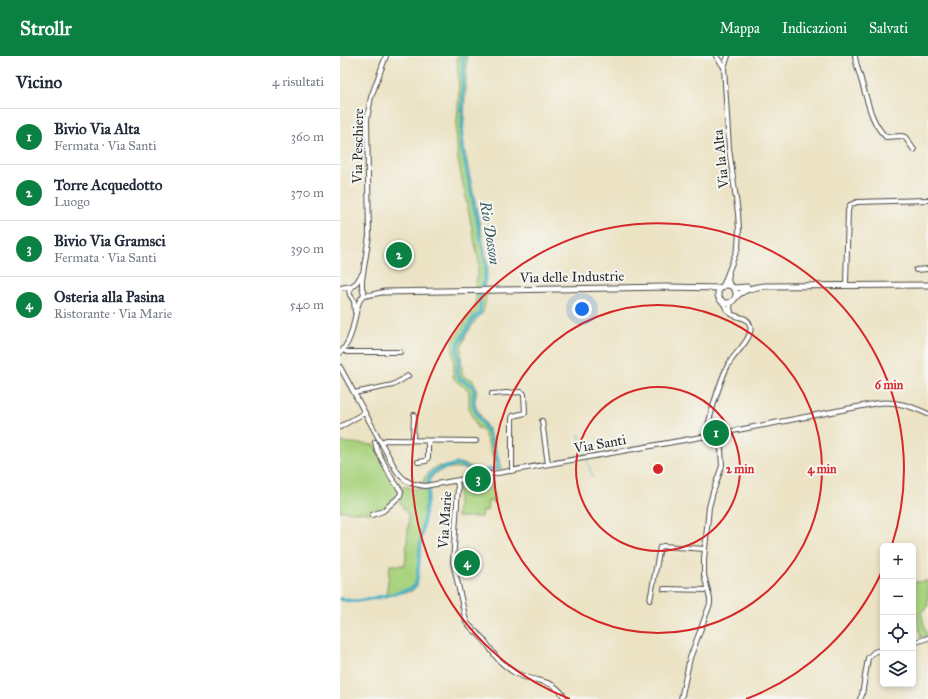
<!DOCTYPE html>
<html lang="it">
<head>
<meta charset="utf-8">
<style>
  :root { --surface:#fff; --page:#f6f6f7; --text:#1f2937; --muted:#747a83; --line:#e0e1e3; --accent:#0b8043 }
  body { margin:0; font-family:"IM FELL Great Primer",serif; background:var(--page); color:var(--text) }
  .controls { position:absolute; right:12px; bottom:12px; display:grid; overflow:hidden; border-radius:6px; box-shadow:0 2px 6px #0003 }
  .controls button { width:36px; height:36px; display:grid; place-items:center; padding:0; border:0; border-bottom:1px solid var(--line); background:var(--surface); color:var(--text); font:20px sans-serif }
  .you { position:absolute; left:242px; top:253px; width:14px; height:14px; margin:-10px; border:3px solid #fff; border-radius:50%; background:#1a73e8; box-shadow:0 0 0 6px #1a73e833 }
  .badge { display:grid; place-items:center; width:26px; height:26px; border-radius:50%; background:var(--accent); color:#fff; font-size:13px; font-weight:700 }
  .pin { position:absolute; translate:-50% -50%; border:2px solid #fff; box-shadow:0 1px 4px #0006 }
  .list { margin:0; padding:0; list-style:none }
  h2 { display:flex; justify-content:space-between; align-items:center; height:52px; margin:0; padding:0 16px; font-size:17px }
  h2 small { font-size:13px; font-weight:400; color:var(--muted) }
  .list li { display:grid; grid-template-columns:26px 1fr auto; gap:12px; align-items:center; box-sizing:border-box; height:56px; padding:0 16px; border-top:1px solid var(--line) }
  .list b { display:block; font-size:15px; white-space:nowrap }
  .list p { margin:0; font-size:13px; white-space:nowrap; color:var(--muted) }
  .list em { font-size:13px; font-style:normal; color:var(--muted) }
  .icon { flex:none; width:22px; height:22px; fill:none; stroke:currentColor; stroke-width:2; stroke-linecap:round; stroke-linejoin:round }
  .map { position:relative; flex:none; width:588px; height:643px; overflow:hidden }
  header { display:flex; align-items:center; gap:24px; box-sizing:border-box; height:56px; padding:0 20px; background:var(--accent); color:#fff }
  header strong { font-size:19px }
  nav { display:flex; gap:22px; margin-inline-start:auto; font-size:14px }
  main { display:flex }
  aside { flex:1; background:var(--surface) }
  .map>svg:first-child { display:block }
  .green { fill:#a9d37e; stroke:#6a7f54 }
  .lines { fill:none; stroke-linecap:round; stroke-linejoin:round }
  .stream { stroke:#48b2c6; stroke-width:1 }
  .canal { stroke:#48b2c6; stroke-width:3.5 }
  .minor-casing { stroke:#484742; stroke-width:6 }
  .major-casing { stroke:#484742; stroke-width:7 }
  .minor { stroke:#fff; stroke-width:4 }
  .major { stroke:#fff; stroke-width:5 }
  .ring { fill:none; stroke:#d62828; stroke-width:2 }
  .labels { text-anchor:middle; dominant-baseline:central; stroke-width:4; stroke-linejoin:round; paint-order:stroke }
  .street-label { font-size:14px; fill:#2b2b2b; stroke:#f6f6f2 }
  .water-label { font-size:15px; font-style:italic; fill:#355a61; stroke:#f6f6f2 }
  .centre { fill:#d62828; stroke:#f6f6f2; stroke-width:2 }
  .ring-label { font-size:12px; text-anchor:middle; font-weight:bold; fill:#d62828; stroke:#f6f6f2; stroke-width:4; stroke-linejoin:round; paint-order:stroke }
</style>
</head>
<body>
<header>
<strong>Strollr</strong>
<nav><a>Mappa</a><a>Indicazioni</a><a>Salvati</a></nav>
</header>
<main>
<aside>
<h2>Vicino<small>4 risultati</small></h2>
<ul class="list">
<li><span class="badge">1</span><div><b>Bivio Via Alta</b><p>Fermata · Via Santi</p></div><em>360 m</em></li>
<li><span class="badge">2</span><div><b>Torre Acquedotto</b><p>Luogo</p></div><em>370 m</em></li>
<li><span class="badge">3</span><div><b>Bivio Via Gramsci</b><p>Fermata · Via Santi</p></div><em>390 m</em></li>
<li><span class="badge">4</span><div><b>Osteria alla Pasina</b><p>Ristorante · Via Marie</p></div><em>540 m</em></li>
</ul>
</aside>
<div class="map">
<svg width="588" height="643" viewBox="0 0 588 643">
  <rect width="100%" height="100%" fill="#f6f6f2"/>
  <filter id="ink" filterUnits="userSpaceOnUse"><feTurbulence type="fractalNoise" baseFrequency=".025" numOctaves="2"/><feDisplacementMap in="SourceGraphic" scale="8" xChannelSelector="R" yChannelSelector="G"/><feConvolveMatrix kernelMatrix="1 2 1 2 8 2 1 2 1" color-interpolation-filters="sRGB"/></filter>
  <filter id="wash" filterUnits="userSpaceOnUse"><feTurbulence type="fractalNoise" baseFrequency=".012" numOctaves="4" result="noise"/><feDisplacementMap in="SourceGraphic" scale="16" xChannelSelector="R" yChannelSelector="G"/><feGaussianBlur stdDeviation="0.9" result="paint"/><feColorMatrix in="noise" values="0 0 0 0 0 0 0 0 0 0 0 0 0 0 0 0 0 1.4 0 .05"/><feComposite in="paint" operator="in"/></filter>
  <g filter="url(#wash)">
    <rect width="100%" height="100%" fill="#ece3c4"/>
    <!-- green -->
    <path class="green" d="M 117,0 L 127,0 L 123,86 L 148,210 L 147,218 L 144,232 L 135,232 L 139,207 L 118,104 L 116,77 L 119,36 Z
      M 136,237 L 147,237 L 143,257 L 136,264 L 126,279 L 121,292 L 122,317 L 125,322 L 132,323 L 137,333 L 135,345 L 136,351 L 149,375 L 163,413 C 155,414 145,417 137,417 C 133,417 129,414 125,413 C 112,410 94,413 89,426 L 83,427 C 84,419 92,411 100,410 C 102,410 104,411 106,411 C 110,410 113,407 118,407 C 134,408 137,421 156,409 L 144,377 L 141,372 L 137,372 L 129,352 L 129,335 C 122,328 119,329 113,321 L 114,307 L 112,286 L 129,260 L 135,255 Z
      M 0,386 L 34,389 L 60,434 L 60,440 L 45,452 L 30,457 L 0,455 Z
      M 151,421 L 155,447 L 148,445 L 147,455 L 142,455 L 141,461 L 117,461 L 119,427 Z
      M 64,429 L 73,433 L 88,433 L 77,530 L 72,535 L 46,540 L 50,509 L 65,509 L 69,461 L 60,446 Z
      M 588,525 L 588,551 L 581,556 L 587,580 L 581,582 L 576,555 L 573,555 L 573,526 Z"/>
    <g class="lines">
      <!-- stream -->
      <path class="stream" d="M 239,378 L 246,401
        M 247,404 L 253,421"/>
      <!-- canal -->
      <path class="canal" d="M 0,543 C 4,543 8,545 13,545 C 22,545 69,536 75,530 L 77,524 L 82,475 L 89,432 C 84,412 104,413 117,408 L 137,416 L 157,412 L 159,409 L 150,381 L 135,354 L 133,348 L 134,333 L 132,329 L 120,323 L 117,317 L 119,305 L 117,293 L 118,288 L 133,263 L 140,257 L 140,240 L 146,216 L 146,208 L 122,92 L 123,0"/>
    </g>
  </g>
  <g filter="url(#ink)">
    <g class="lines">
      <!-- minor casing -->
      <g class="minor-casing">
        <path id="minor" d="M 376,0 L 384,11 L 389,93 L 398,157 L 399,174 L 398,191 L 383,230
          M 515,0 C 516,10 520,18 522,27 C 528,46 531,67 546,81 L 561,80 L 565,81 L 574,94
          M 384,11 L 388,0
          M 576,214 L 588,213
          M 389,218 L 388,224 L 390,229
          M 506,227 L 508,155 L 510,149 L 517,146 L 588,144
          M 0,232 L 12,230
          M 24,240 L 44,236
          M 15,256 L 14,245 L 10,239 L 9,234 L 12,230 L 17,226 L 22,218
          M 391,256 L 390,252 L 391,246
          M 3,294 L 7,296 L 60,296
          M 0,297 C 14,283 13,263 19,246 C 21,242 23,241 24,238 L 22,231 L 22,224 L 29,180 L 27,63 L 31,41 L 46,0
          M 0,311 L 56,414 C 65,426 70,428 85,430 L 367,380 L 538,347 C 556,345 571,350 588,358
          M 14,337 L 53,329 L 68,320
          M 152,338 L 181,336 L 184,338 L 185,357 L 173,360 L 172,362 L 172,415
          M 202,365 L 208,408
          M 0,371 L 24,357
          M 367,380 C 367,366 382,318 390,306 C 396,296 414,281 410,269 C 407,259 397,263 390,257 C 386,254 384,248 382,244
          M 73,384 L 74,359
          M 41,386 L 46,384 L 136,385
          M 78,406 L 86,405 L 88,401 L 88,385
          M 117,425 L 118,432 L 113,506 L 126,565 C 130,572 137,576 143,583 C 147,587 150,593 154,598 C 158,605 165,610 172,615 C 191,628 215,620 225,643
          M 32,459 L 43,455 L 60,440 L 61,435 L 51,421 L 37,394 L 35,386
          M 324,533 L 368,534
          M 310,544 L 320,491 L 323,490 L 365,493
          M 573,587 L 588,582
          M 341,643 L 350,602 L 370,548 L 370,543 L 364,519 L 364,503 L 369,451 L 373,436 L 382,410 L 380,377
          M 520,643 L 522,639 L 528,602 L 534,596 L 543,593"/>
      </g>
      <!-- major casing -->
      <g class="major-casing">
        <path id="major" d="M378 238a9 9 0 1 1 18 0a9 9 0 1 1-18 0Z
          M 394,232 L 407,231
          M 44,236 L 327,231 L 381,232
          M 396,241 C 403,233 415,231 425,230 L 588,229"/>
      </g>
      <!-- minor -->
      <use href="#minor" class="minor"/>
      <!-- major -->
      <use href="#major" class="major"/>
    </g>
  </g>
  <!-- distance rings -->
  <g class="ring">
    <circle cx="318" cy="413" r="82"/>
    <circle cx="318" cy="413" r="164"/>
    <path d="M543 513A246 246 0 0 1 406 643M230 643A246 246 0 1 1 552 489"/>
  </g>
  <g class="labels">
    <!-- street labels -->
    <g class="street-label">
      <text transform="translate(18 90) rotate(-89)">Via Peschiere</text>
      <text transform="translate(381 103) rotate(-96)">Via la Alta</text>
      <text transform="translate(232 221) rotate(-1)">Via delle Industrie</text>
      <text transform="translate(260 388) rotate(-10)">Via Santi</text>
      <text transform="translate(105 464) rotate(-86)">Via Marie</text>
    </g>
    <!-- water labels -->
    <g class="water-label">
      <text transform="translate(150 177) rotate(81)">Rio Dosson</text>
    </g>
  </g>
  <circle cx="318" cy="413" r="6" class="centre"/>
  <g class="ring-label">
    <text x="549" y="333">6 min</text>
    <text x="400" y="417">2 min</text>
    <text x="482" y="417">4 min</text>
  </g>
</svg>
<div class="controls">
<button>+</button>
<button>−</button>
<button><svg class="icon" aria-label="locate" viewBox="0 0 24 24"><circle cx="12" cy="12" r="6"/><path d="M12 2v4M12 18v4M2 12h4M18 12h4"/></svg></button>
<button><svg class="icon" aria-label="layers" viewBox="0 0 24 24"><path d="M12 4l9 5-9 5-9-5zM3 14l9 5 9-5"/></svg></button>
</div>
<div class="you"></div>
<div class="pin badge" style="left:376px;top:377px">1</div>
<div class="pin badge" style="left:59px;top:199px">2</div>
<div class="pin badge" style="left:138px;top:423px">3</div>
<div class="pin badge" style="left:127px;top:507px">4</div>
</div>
</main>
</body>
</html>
